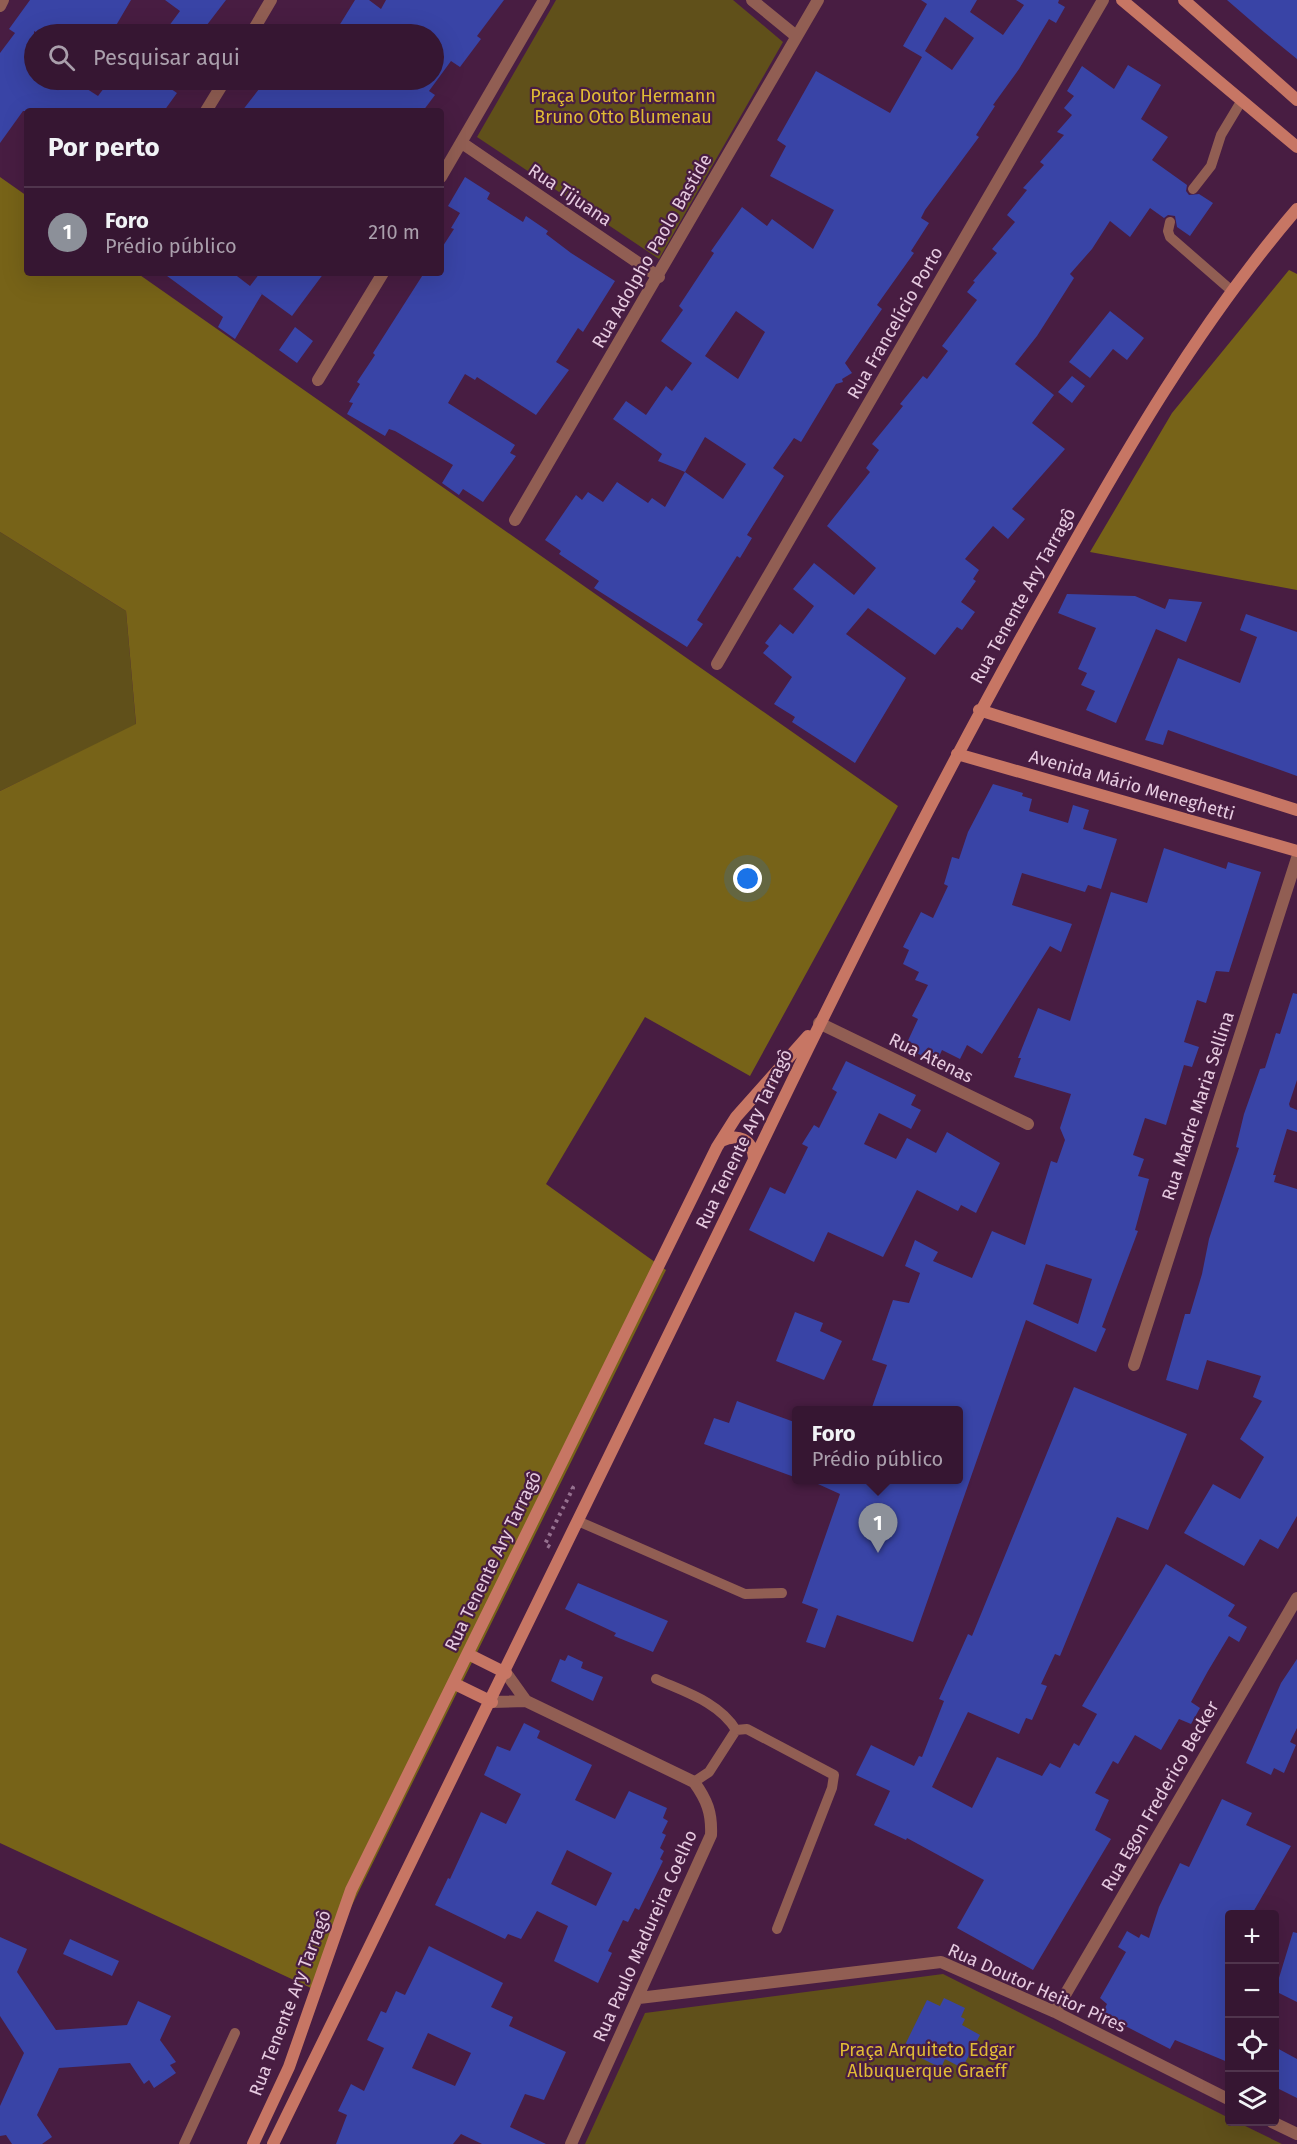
<!DOCTYPE html>
<html lang="pt">
<head>
<meta charset="utf-8">
<style>
  :root { --surface:#361632; --page:#3d1f3a; --text:#f1f3f6; --muted:#aa9fac; --line:#50354d; --accent:#8c9099 }
  body { margin:0; font-family:"Fira Sans",sans-serif; background:var(--page); color:var(--text) }
  .controls { position:absolute; right:18px; bottom:18px; display:grid; overflow:hidden; border-radius:6px; box-shadow:0 6px 24px #0002 }
  .controls button { width:54px; height:54px; display:grid; place-items:center; padding:0; border:0; border-bottom:2px solid var(--line); background:var(--surface); color:var(--text); font:30px sans-serif }
  .you { position:absolute; left:748px; top:879px; width:21px; height:21px; margin:-15px; border:4px solid #fff; border-radius:50%; background:#1a73e8; box-shadow:0 0 0 9px #1a73e833 }
  .badge { display:grid; place-items:center; width:39px; height:39px; border-radius:50%; background:var(--accent); color:#fff; font-size:20px; font-weight:700 }
  .pin { position:absolute; translate:-50% -50px; filter:drop-shadow(0 2px 3px #0008) }
  .pin::after { content:''; position:absolute; top:32px; width:21px; height:18px; background:inherit; clip-path:polygon(0 0,100% 0,50% 100%) }
  .popup { position:absolute; left:792px; top:1406px; width:171px; height:78px; box-sizing:border-box; display:grid; place-content:center; border-radius:6px; background:var(--surface); filter:drop-shadow(0 2px 4px #0005); font-size:20px; white-space:nowrap; color:var(--muted) }
  .popup b { font-size:22px; color:var(--text) }
  .popup::after { content:''; position:absolute; left:50%; top:100%; margin-left:-12px; border:12px solid transparent; border-top-color:var(--surface) }
  .list { margin:0; padding:0; list-style:none }
  h2 { display:flex; justify-content:space-between; align-items:center; height:78px; margin:0; padding:0 24px; font-size:26px }
  h2 small { font-size:20px; font-weight:400; color:var(--muted) }
  .list li { display:grid; grid-template-columns:39px 1fr auto; gap:18px; align-items:center; box-sizing:border-box; height:90px; padding:0 24px; border-top:2px solid var(--line) }
  .list b { display:block; font-size:22px; white-space:nowrap }
  .list p { margin:0; font-size:20px; white-space:nowrap; color:var(--muted) }
  .list em { font-size:20px; font-style:normal; color:var(--muted) }
  .icon { flex:none; width:33px; height:33px; fill:none; stroke:currentColor; stroke-width:2; stroke-linecap:round; stroke-linejoin:round }
  .map { position:relative; flex:none; width:1297px; height:2144px; overflow:hidden }
  .search { position:absolute; background:var(--surface); box-shadow:0 6px 24px #0002; left:24px; top:24px; width:420px; height:66px; display:flex; align-items:center; gap:15px; box-sizing:border-box; padding:0 21px; border-radius:33px; color:var(--muted); font-size:22px }
  .panel { position:absolute; background:var(--surface); box-shadow:0 6px 24px #0002; left:24px; top:108px; width:420px; height:168px; border-radius:6px }
  .map>svg:first-child { display:block }
  .green { fill:#60501a }
  .forest { fill:#776318 }
  .building { fill:#3944a6; fill-rule:evenodd }
  .lines { fill:none; stroke-linecap:round; stroke-linejoin:round }
  .path { stroke:#95718f; stroke-width:4; stroke-dasharray:3 4.5; stroke-linecap:butt }
  .lane { stroke:#915e53; stroke-width:10 }
  .street { stroke:#915e53; stroke-width:12 }
  .secondary { stroke:#c77664; stroke-width:12 }
  .labels { text-anchor:middle; dominant-baseline:central; stroke-width:4.5; stroke-linejoin:round; paint-order:stroke }
  .park-label { font-size:18px; fill:#e0bb35; stroke:#481d42 }
  .street-label { font-size:18px; fill:#e7cbe1; stroke:#481d42 }
</style>
</head>
<body>
<div class="map">
<svg width="1297" height="2144" viewBox="0 0 1297 2144">
  <rect width="100%" height="100%" fill="#481d42"/>
  <!-- green -->
  <path class="green" d="M 556,0 L 733,0 L 783,42 L 659,259 L 477,137 Z
    M 0,532 L 126,611 L 136,725 L 0,791 Z
    M 943,1974 L 1229,2118 L 1230,2122 L 1237,2122 L 1282,2144 L 585,2144 L 645,2013 Z"/>
  <!-- forest -->
  <path class="forest" d="M 0,177 L 27,196 L 27,273 L 137,273 L 898,806 L 750,1076 L 645,1017 L 546,1184 L 666,1270 L 311,1988 L 0,1843 L 0,791 L 136,724 L 126,611 L 0,532 Z
    M 1289,270 L 1297,274 L 1297,590 L 1090,552 L 1172,413 Z"/>
  <!-- building -->
  <path class="building" d="M 30,0 L 131,0 L 111,34 L 39,34 L 34,31 L 34,80 L 43,80 L 59,91 L 45,80 L 73,80 L 98,96 L 110,80 L 158,80 L 177,93 L 164,111 L 23,111 L 0,143 L 0,53 L 15,33 L 9,29 Z
    M 165,0 L 226,0 L 200,34 L 163,34 L 180,11 Z
    M 355,0 L 369,0 L 381,9 L 386,0 L 504,0 L 477,36 L 481,39 L 460,67 L 451,61 L 429,91 L 435,95 L 423,111 L 242,111 L 266,80 L 434,80 L 434,34 L 334,34 Z
    M 921,0 L 977,0 L 970,12 L 1003,35 L 1024,5 L 1016,0 L 1059,0 L 1058,3 L 1065,7 L 1056,23 L 1049,19 L 1019,69 L 993,105 L 995,106 L 976,135 L 979,137 L 925,210 L 921,218 L 929,223 L 911,251 L 914,253 L 877,305 L 882,309 L 845,363 L 852,373 L 842,379 L 843,382 L 836,384 L 801,442 L 794,438 L 773,468 L 784,476 L 747,535 L 752,538 L 740,558 L 737,556 L 697,620 L 703,624 L 687,647 L 594,588 L 599,581 L 559,554 L 561,551 L 545,540 L 576,495 L 582,500 L 588,492 L 603,502 L 617,482 L 648,503 L 652,498 L 665,507 L 685,472 L 723,499 L 746,464 L 705,437 L 685,472 L 658,461 L 662,454 L 613,419 L 626,401 L 646,415 L 666,386 L 672,391 L 692,363 L 661,341 L 683,310 L 679,306 L 714,253 L 711,251 L 742,207 L 767,226 L 772,219 L 813,249 L 834,210 L 770,176 L 786,146 L 777,140 L 816,71 L 890,113 L 922,57 L 903,46 L 927,4 ZM 945,17 L 974,38 L 952,70 L 925,51 ZM 736,311 L 765,332 L 738,379 L 705,356 Z
    M 1227,0 L 1297,0 L 1297,59 L 1264,32 Z
    M 1128,65 L 1161,85 L 1141,119 L 1168,137 L 1152,160 L 1187,185 L 1186,191 L 1189,195 L 1199,194 L 1213,203 L 1190,236 L 1177,227 L 1175,216 L 1168,215 L 1164,218 L 1150,208 L 1130,237 L 1110,221 L 1092,249 L 1070,274 L 1074,278 L 1037,336 L 1015,364 L 1054,395 L 1032,423 L 1065,449 L 1012,509 L 1025,519 L 1008,539 L 993,526 L 965,559 L 979,570 L 973,579 L 976,581 L 961,602 L 975,612 L 962,630 L 957,627 L 935,655 L 868,608 L 846,634 L 906,678 L 855,763 L 792,722 L 795,717 L 774,704 L 792,677 L 763,653 L 769,646 L 765,643 L 780,624 L 793,634 L 814,606 L 793,589 L 814,563 L 854,595 L 876,568 L 827,526 L 870,472 L 866,468 L 879,450 L 872,444 L 903,406 L 900,404 L 923,376 L 927,379 L 948,351 L 942,346 L 977,300 L 967,292 L 975,282 L 973,281 L 997,253 L 992,249 L 1015,222 L 1007,215 L 1027,190 L 1023,188 L 1044,165 L 1040,162 L 1064,135 L 1057,132 L 1072,115 L 1064,108 L 1074,96 L 1067,91 L 1082,66 L 1114,89 Z
    M 465,177 L 490,193 L 487,199 L 523,222 L 526,216 L 548,231 L 546,234 L 571,253 L 615,281 L 583,332 L 578,328 L 556,362 L 569,370 L 536,415 L 477,377 L 475,380 L 465,374 L 448,403 L 515,445 L 510,453 L 516,456 L 483,502 L 463,489 L 459,495 L 442,483 L 453,465 L 395,431 L 389,429 L 385,436 L 347,414 L 353,403 L 349,402 L 360,384 L 357,382 L 375,355 L 373,353 L 424,273 L 441,273 L 441,249 L 454,229 L 451,228 L 460,213 L 448,206 Z
    M 163,273 L 233,273 L 250,286 L 260,273 L 324,273 L 292,316 L 259,292 L 262,294 L 235,339 L 218,327 L 223,317 Z
    M 1110,311 L 1144,338 L 1127,360 L 1113,349 L 1090,378 L 1069,362 Z
    M 295,327 L 313,341 L 297,363 L 279,350 Z
    M 1072,376 L 1085,386 L 1072,403 L 1058,392 Z
    M 1067,594 L 1135,596 L 1165,609 L 1169,599 L 1202,602 L 1186,642 L 1156,629 L 1116,723 L 1086,710 L 1095,691 L 1081,685 L 1087,673 L 1078,669 L 1096,628 L 1058,613 Z
    M 1246,614 L 1297,632 L 1297,776 L 1168,730 L 1163,745 L 1145,740 L 1178,658 L 1240,683 L 1257,637 L 1240,630 Z
    M 993,784 L 1023,793 L 1022,796 L 1032,799 L 1029,811 L 1068,823 L 1073,805 L 1089,810 L 1083,829 L 1117,839 L 1101,889 L 1088,885 L 1085,892 L 1022,873 L 1012,905 L 1072,924 L 1061,952 L 1050,946 L 982,1054 L 967,1045 L 960,1059 L 942,1050 L 936,1063 L 905,1047 L 918,1019 L 912,1016 L 928,985 L 915,980 L 919,972 L 903,964 L 909,950 L 903,947 L 921,912 L 933,918 L 948,886 L 944,884 L 952,857 L 959,859 L 968,832 Z
    M 1164,848 L 1226,869 L 1228,862 L 1261,872 L 1229,972 L 1216,971 L 1206,1003 L 1197,1000 L 1184,1042 L 1199,1047 L 1192,1067 L 1184,1065 L 1166,1125 L 1145,1118 L 1133,1155 L 1144,1159 L 1138,1176 L 1149,1179 L 1135,1230 L 1138,1231 L 1102,1327 L 1106,1329 L 1096,1352 L 1026,1320 L 913,1642 L 837,1615 L 825,1648 L 806,1642 L 818,1609 L 802,1603 L 840,1494 L 807,1479 L 959,1479 L 959,1410 L 871,1410 L 887,1365 L 872,1360 L 893,1300 L 909,1303 L 920,1273 L 905,1266 L 915,1240 L 938,1252 L 933,1261 L 972,1278 L 992,1231 L 1025,1245 L 1051,1161 L 1057,1163 L 1065,1140 L 1060,1128 L 1071,1094 L 1014,1077 L 1021,1058 L 1018,1058 L 1038,1008 L 1070,1021 L 1111,892 L 1147,903 ZM 1046,1264 L 1092,1279 L 1078,1324 L 1033,1304 Z
    M 1293,993 L 1297,994 L 1297,1080 L 1289,1104 L 1290,1107 L 1297,1110 L 1297,1132 L 1287,1129 L 1273,1175 L 1276,1175 L 1274,1182 L 1297,1189 L 1297,1516 L 1278,1549 L 1260,1539 L 1244,1566 L 1184,1533 L 1213,1484 L 1240,1499 L 1264,1457 L 1240,1439 L 1262,1401 L 1253,1397 L 1261,1376 L 1207,1360 L 1198,1390 L 1166,1380 L 1185,1314 L 1190,1314 L 1202,1274 L 1209,1239 L 1239,1148 L 1236,1147 L 1244,1114 L 1260,1069 L 1265,1068 L 1276,1033 L 1280,1034 Z
    M 846,1061 L 916,1095 L 911,1105 L 921,1110 L 911,1129 L 879,1113 L 864,1144 L 896,1159 L 907,1138 L 936,1153 L 947,1132 L 1000,1163 L 976,1213 L 961,1205 L 958,1211 L 917,1190 L 883,1257 L 828,1232 L 814,1262 L 749,1230 L 770,1187 L 785,1194 L 808,1147 L 802,1144 L 814,1125 L 819,1128 L 837,1092 L 832,1089 Z
    M 795,1312 L 823,1323 L 820,1331 L 842,1341 L 824,1380 L 776,1361 Z
    M 1074,1387 L 1187,1434 L 1148,1530 L 1117,1517 L 1060,1656 L 1055,1654 L 1041,1684 L 1047,1686 L 1032,1720 L 1026,1718 L 1019,1734 L 968,1712 L 932,1787 L 972,1808 L 997,1757 L 1042,1776 L 1050,1763 L 1060,1768 L 1074,1743 L 1079,1746 L 1097,1714 L 1082,1706 L 1166,1564 L 1235,1605 L 1228,1616 L 1247,1627 L 1239,1642 L 1229,1636 L 1208,1671 L 1191,1702 L 1200,1708 L 1191,1724 L 1179,1719 L 1161,1750 L 1135,1735 L 1118,1764 L 1113,1761 L 1095,1793 L 1109,1800 L 1095,1830 L 1111,1839 L 1033,1970 L 957,1928 L 984,1880 L 907,1838 L 906,1840 L 874,1825 L 890,1791 L 856,1775 L 871,1745 L 914,1766 L 919,1756 L 922,1757 L 944,1701 L 939,1699 L 968,1634 L 972,1636 Z
    M 737,1401 L 797,1423 L 797,1478 L 704,1444 L 714,1418 L 729,1423 Z
    M 578,1583 L 668,1621 L 653,1652 L 614,1636 L 616,1633 L 565,1609 Z
    M 568,1655 L 583,1662 L 581,1668 L 603,1677 L 593,1701 L 551,1681 L 560,1659 L 565,1661 Z
    M 1297,1659 L 1297,1728 L 1290,1742 L 1296,1745 L 1284,1773 L 1274,1768 L 1271,1775 L 1246,1763 L 1281,1683 Z
    M 524,1723 L 540,1731 L 537,1738 L 592,1765 L 575,1800 L 615,1819 L 629,1791 L 667,1808 L 663,1818 L 668,1821 L 662,1833 L 666,1835 L 660,1848 L 664,1851 L 660,1859 L 663,1861 L 639,1910 L 635,1908 L 628,1922 L 623,1920 L 608,1951 L 612,1953 L 598,1983 L 554,1961 L 568,1926 L 537,1911 L 521,1939 L 508,1934 L 505,1939 L 435,1905 L 448,1878 L 450,1879 L 481,1812 L 506,1824 L 521,1794 L 484,1775 L 497,1746 L 510,1751 ZM 567,1850 L 612,1873 L 596,1906 L 551,1884 Z
    M 1222,1799 L 1252,1813 L 1246,1825 L 1291,1846 L 1252,1914 L 1230,1914 L 1230,2063 L 1175,2040 L 1170,2049 L 1102,2014 L 1107,2004 L 1100,1998 L 1126,1952 L 1118,1947 L 1127,1931 L 1139,1938 L 1141,1934 L 1149,1938 L 1159,1907 L 1180,1863 L 1189,1867 Z
    M 1293,1932 L 1297,1933 L 1297,2002 L 1275,1991 Z
    M 0,1937 L 27,1949 L 17,1972 L 56,2030 L 127,2025 L 138,2001 L 171,2016 L 160,2040 L 176,2062 L 170,2065 L 176,2073 L 154,2088 L 149,2080 L 144,2084 L 130,2063 L 59,2068 L 37,2115 L 52,2137 L 42,2144 L 12,2144 L 6,2135 L 0,2136 L 0,2106 L 24,2053 L 0,2016 Z
    M 70,1939 L 119,1961 L 112,1976 L 63,1954 Z
    M 429,1946 L 503,1983 L 491,2007 L 513,2017 L 509,2026 L 566,2052 L 544,2100 L 525,2094 L 510,2127 L 546,2144 L 482,2144 L 461,2134 L 453,2144 L 336,2144 L 347,2115 L 338,2111 L 351,2084 L 364,2091 L 384,2048 L 367,2040 L 381,2011 L 386,2013 L 396,1991 L 405,1995 ZM 428,2033 L 471,2053 L 455,2086 L 412,2068 Z
    M 944,1998 L 965,2008 L 961,2017 L 965,2019 L 962,2025 L 980,2035 L 962,2068 L 945,2059 L 941,2068 L 903,2049 L 927,2000 L 940,2006 Z
    M 1275,2047 L 1297,2059 L 1297,2098 L 1275,2087 Z"/>
  <g class="lines">
    <!-- path -->
    <path class="path" d="M 550,1547 L 545,1544 L 573,1488 L 568,1485"/>
    <!-- lane -->
    <path class="lane" d="M 1193,189 L 1211,166 L 1221,135 L 1242,100
      M 1170,222 L 1168,231 L 1170,237 L 1232,291
      M 580,1522 L 745,1594 L 782,1593
      M 656,1679 C 685,1692 719,1702 736,1730
      M 694,1782 L 709,1772 L 736,1730 L 747,1729 L 834,1775 L 832,1788 L 777,1929
      M 184,2144 L 235,2033"/>
    <!-- street -->
    <path class="street" d="M 752,0 L 796,36
      M 0,6 L 3,0
      M 251,34 L 271,0
      M 206,111 L 225,80
      M 462,143 L 659,277
      M 441,177 L 544,0
      M 318,380 L 383,273
      M 515,520 L 818,0
      M 717,664 L 1103,0
      M 819,1023 L 1028,1124
      M 1134,1365 L 1297,858
      M 506,1673 L 526,1701
      M 492,1702 L 526,1701 L 694,1782 C 707,1800 712,1813 711,1835 L 571,2144
      M 639,1998 L 941,1962 L 1055,2012 L 1230,2100
      M 1055,2012 L 1297,1598
      M 1272,2122 L 1297,2134"/>
    <!-- secondary -->
    <path class="secondary" d="M 1122,0 L 1297,147
      M 1184,0 L 1297,100
      M 979,710 L 1297,810
      M 957,754 L 1297,851
      M 721,1141 C 738,1133 752,1139 754,1158
      M 468,1654 L 506,1673
      M 453,1683 L 492,1702
      M 253,2144 L 289,2067 L 351,1890 L 717,1147 L 736,1117 L 808,1036
      M 273,2144 C 433,1817 594,1491 752,1164 C 846,968 943,775 1050,586 C 1123,455 1199,323 1297,209"/>
  </g>
  <g class="labels">
    <!-- park labels -->
    <g class="park-label">
      <text x="623" y="96">Praça Doutor Hermann<tspan x="623" dy="21">Bruno Otto Blumenau</tspan></text>
      <text x="927" y="2050">Praça Arquiteto Edgar<tspan x="927" dy="21">Albuquerque Graeff</tspan></text>
    </g>
    <!-- street labels -->
    <g class="street-label">
      <text transform="translate(570 195) rotate(34)">Rua Tijuana</text>
      <text transform="translate(652 251) rotate(-60)">Rua Adolpho Paolo Bastide</text>
      <text transform="translate(895 323) rotate(-60)">Rua Francelício Porto</text>
      <text transform="translate(1023 596) rotate(-61)">Rua Tenente Ary Tarragô</text>
      <text transform="translate(1132 785) rotate(16)">Avenida Mário Meneghetti</text>
      <text transform="translate(931 1058) rotate(26)">Rua Atenas</text>
      <text transform="translate(1198 1106) rotate(-72)">Rua Madre Maria Sellina</text>
      <text transform="translate(744 1139) rotate(-64)">Rua Tenente Ary Tarragô</text>
      <text transform="translate(493 1561) rotate(-64)">Rua Tenente Ary Tarragô</text>
      <text transform="translate(1160 1796) rotate(-60)">Rua Egon Frederico Becker</text>
      <text transform="translate(645 1936) rotate(-66)">Rua Paulo Madureira Coelho</text>
      <text transform="translate(1037 1988) rotate(24)">Rua Doutor Heitor Pires</text>
      <text transform="translate(290 2003) rotate(-69)">Rua Tenente Ary Tarragô</text>
    </g>
  </g>
</svg>
<div class="controls">
<button>+</button>
<button>−</button>
<button><svg class="icon" aria-label="locate" viewBox="0 0 24 24"><circle cx="12" cy="12" r="6"/><path d="M12 2v4M12 18v4M2 12h4M18 12h4"/></svg></button>
<button><svg class="icon" aria-label="layers" viewBox="0 0 24 24"><path d="M12 4l9 5-9 5-9-5zM3 14l9 5 9-5"/></svg></button>
</div>
<div class="you"></div>
<div class="pin badge" style="left:878px;top:1553px">1</div>
<div class="popup"><b>Foro</b>Prédio público</div>
<div class="search"><svg class="icon" aria-label="search" viewBox="0 0 24 24"><circle cx="10" cy="10" r="6"/><path d="M15 15l6 6"/></svg>Pesquisar aqui</div>
<section class="panel">
<h2>Por perto<small></small></h2>
<ul class="list">
<li><span class="badge">1</span><div><b>Foro</b><p>Prédio público</p></div><em>210 m</em></li>
</ul>
</section>
</div>
</body>
</html>
